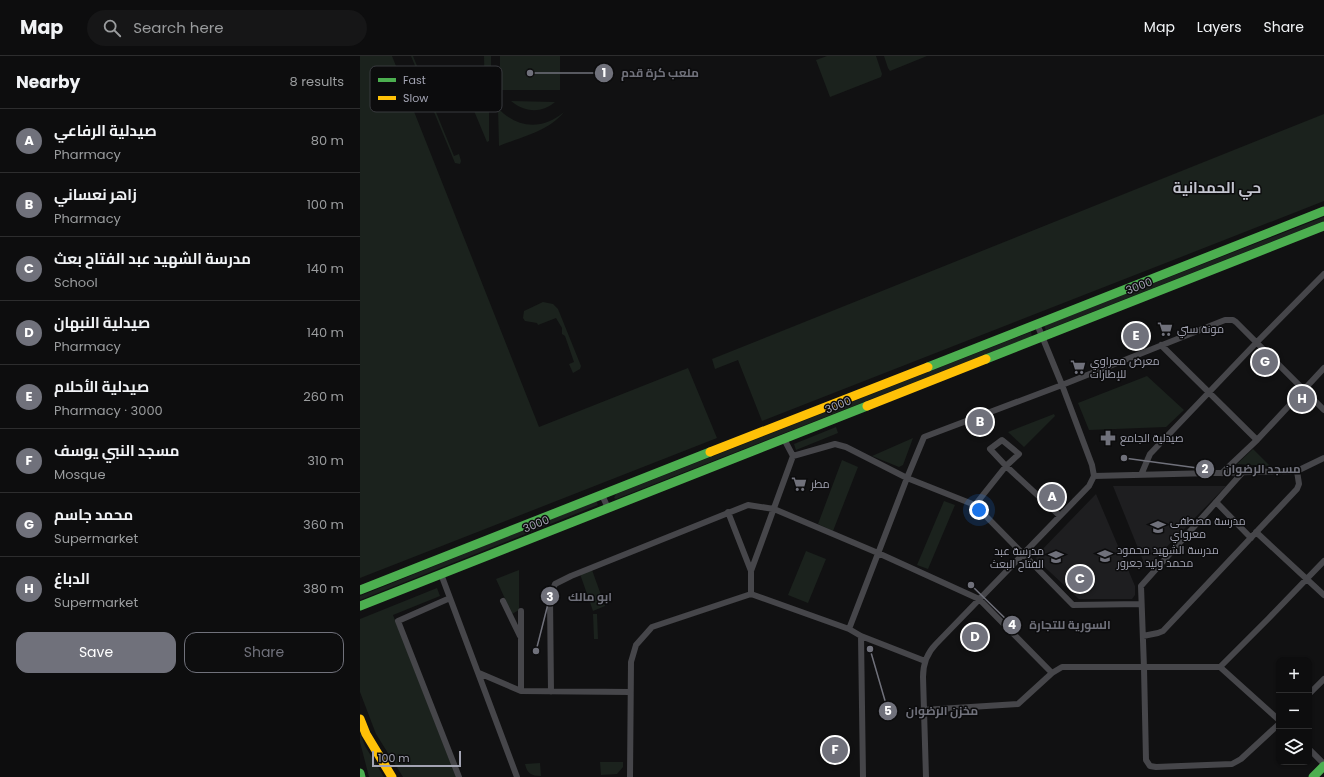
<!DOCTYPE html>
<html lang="en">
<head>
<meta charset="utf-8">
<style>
  :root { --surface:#0d0d0e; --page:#161617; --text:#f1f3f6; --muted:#9a9c9e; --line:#2d2d2e; --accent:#70717b }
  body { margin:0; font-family:Poppins,Cairo,sans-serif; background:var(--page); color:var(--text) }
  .controls { position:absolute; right:12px; bottom:12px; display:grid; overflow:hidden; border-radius:8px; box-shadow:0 1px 3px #0004 }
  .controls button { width:36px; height:36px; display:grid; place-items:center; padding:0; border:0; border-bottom:1px solid var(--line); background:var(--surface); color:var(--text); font:20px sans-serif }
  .scale { position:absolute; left:12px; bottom:10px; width:89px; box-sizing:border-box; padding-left:4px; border:2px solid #a3a4b3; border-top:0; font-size:11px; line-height:14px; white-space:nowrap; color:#a3a4b3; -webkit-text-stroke:3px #0c0c0d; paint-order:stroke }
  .you { position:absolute; left:619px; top:454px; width:14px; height:14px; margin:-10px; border:3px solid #fff; border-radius:50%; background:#1a73e8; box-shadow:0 0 0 6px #1a73e833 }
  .badge { display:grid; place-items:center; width:26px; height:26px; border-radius:50%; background:var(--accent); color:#fff; font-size:13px; font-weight:700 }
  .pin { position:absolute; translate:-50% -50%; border:2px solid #fff; box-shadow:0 1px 4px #0006 }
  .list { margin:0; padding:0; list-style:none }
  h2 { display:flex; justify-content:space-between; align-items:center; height:52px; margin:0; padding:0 16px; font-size:17px }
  h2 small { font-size:13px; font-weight:400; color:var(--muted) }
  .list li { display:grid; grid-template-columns:26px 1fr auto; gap:12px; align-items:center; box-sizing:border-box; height:64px; padding:0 16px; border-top:1px solid var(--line) }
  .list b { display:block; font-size:15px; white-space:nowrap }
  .list p { margin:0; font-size:13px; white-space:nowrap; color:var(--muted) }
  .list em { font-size:13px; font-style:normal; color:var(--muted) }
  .actions { display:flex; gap:8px; padding:12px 16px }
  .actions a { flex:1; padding:9px 0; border:1px solid var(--accent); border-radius:12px; text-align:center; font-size:14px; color:var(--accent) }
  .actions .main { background:var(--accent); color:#fff }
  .icon { flex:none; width:22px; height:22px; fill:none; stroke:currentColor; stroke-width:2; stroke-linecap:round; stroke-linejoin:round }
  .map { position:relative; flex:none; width:964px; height:721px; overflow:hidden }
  header { display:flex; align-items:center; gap:24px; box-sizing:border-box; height:56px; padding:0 20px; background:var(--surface); border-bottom:1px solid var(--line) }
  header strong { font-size:19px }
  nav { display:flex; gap:22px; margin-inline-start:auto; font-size:14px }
  .search { width:280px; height:36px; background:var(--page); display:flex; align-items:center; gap:10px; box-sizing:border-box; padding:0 14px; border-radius:22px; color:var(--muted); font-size:15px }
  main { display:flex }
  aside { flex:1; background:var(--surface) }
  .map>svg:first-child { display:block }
  .built { fill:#1e1e20 }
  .green { fill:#1b221d }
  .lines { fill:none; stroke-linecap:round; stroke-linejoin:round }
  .street { stroke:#46464a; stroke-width:6 }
  .fast { stroke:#4caf50; stroke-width:9 }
  .slow { stroke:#ffc107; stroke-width:9 }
  .labels { text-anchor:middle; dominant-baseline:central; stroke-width:3; stroke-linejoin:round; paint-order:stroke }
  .street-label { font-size:11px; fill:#a3a4b3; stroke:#0c0c0d }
  .poi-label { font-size:11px; fill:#a3a4b3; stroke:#0c0c0d; text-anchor:start }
  .district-label { font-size:15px; font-weight:bold; fill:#c3c4cf; stroke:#0c0c0d }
  .key { fill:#0c0c0d; stroke:#393a3f; stroke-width:1 }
  .key-label { font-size:11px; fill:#a3a4b3 }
  .leader { fill:none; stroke:#70717b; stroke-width:1.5 }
  .callout-dot { fill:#70717b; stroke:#0c0c0d; stroke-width:1.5 }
  .mark-label { font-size:12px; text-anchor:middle; font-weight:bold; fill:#fff }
  .callout-label { font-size:12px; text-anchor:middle; font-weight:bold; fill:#70717b; stroke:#0c0c0d; stroke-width:3; stroke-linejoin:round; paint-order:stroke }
</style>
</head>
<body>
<header>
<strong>Map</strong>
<div class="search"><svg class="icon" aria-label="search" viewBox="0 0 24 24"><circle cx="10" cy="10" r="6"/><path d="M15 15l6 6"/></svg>Search here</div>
<nav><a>Map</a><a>Layers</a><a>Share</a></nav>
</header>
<main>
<aside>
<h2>Nearby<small>8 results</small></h2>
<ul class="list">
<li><span class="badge">A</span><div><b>صيدلية الرفاعي</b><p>Pharmacy</p></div><em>80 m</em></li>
<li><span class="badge">B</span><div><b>زاهر نعساني</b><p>Pharmacy</p></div><em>100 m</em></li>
<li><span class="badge">C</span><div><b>مدرسة الشهيد عبد الفتاح بعث</b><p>School</p></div><em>140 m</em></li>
<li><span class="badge">D</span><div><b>صيدلية النبهان</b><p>Pharmacy</p></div><em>140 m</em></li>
<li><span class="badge">E</span><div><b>صيدلية الأحلام</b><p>Pharmacy · 3000</p></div><em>260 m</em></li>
<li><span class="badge">F</span><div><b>مسجد النبي يوسف</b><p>Mosque</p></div><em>310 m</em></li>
<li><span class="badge">G</span><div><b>محمد جاسم</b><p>Supermarket</p></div><em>360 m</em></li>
<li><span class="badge">H</span><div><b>الدباغ</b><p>Supermarket</p></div><em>380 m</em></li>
</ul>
<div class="actions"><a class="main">Save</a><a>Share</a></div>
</aside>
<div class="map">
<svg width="964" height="721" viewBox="0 0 964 721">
  <rect width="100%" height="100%" fill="#111112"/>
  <!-- built -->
  <path class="built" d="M 753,430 L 866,430 L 786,512 Z
    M 736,438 L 775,530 L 775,539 L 772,543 L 719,543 L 676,503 L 677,499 Z"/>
  <!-- green -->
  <path class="green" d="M 0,0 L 32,0 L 179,371 L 328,312 L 357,382 L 0,522 Z
    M 51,0 L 53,0 L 94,100 L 99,98 L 101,105 L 100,108 L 95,107 Z
    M 124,0 L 131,0 L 131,48 L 125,48 Z
    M 140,0 L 200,0 L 200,34 L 140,34 Z
    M 467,0 L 516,0 L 522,18 L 521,21 L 470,41 L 456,4 Z
    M 524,0 L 567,0 L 530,15 L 528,12 Z
    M 151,45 L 195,46 C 181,58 164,56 151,45 Z
    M 112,50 L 129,51 L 129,85 L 127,86 Z
    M 138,52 C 157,73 183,74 204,56 C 189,75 161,81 139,90 Z
    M 964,58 L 964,145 L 402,365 L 378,304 L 355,313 L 352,303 Z
    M 964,161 L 964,165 L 686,274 L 684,270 Z
    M 183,246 L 193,248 L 198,253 L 221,310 L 220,313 L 213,317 L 209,308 L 214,306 L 205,280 L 202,278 L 202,272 L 196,262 L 178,269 L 177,267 L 165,265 L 163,262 L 164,255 Z
    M 671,276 L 672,280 L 256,443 L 254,442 L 256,438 Z
    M 787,320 L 824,354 L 806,371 L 729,374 L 718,347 Z
    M 694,358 L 695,360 L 664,391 L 648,376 Z
    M 476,371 L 478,377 L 436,394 L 434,388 Z
    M 553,382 L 543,409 L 539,411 L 512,400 Z
    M 893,393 L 910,410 L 877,408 Z
    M 482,404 L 498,411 L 473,475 L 458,468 Z
    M 236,445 L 238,449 L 0,544 L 0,540 Z
    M 584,445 L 595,449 L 568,513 L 557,509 Z
    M 446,495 L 466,503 L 448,547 L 428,539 Z
    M 159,514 L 159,554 L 152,558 L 136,523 Z
    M 232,514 L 245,550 L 233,555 L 220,518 Z
    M 77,532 L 80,540 L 33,559 L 96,721 L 43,721 L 16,678 L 0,636 L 0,563 Z
    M 233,558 L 237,558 L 238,583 L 234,583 Z
    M 0,677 L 5,690 L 24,721 L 9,721 L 0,686 Z
    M 240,706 L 263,706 L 263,711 L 257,718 L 241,719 Z
    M 180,707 L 181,720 C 171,720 167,717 165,708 Z"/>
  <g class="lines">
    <!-- street -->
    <path class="street" d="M 801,289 L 897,384
      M 433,400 L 475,388 L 486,391 L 547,422 L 615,449 L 713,549 L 781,548
      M 862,417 L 897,384 L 964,312
      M 882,417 L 781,530 L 784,612 L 786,704 L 790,710 L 796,711 L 872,708 L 881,703 L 919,668
      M 781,419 L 790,398 L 896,287 L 964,218
      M 734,420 L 937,415 L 964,402
      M 242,439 L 248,452
      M 856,446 L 891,482
      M 615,449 L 646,410 L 659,398 L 642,384 L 630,393 L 646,410 L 700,460
      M 368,456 L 391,515
      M 896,476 L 964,539
      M 81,518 L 157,721
      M 391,538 L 391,515 L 433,400 L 424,383
      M 90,542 L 38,565 L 99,721
      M 143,545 L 160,580
      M 161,555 L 161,635
      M 489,573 L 547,422 L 564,381 L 702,329 L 865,264 L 873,264 L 876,266 L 964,354
      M 501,580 L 503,721
      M 783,580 L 798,577 L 803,575 L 937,433 L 939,428 L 937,415
      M 860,611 L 909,562 L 964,505
      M 119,617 L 161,635 L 270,636
      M 191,636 L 190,542 L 195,528 L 211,520 L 388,449 L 414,453 L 518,497 L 619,543 L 692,617
      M 949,638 L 964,623
      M 563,654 L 658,648 L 692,617 L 702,611 L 860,611 L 919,664
      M 949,693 L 964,708
      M 270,721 L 271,606 L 276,589 L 292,571 L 391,538 L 489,573 L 501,580 L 565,605
      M 566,721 L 563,621 C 563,608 567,597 576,588 L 729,430 L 734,420 L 732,409 L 702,329 L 677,268"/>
    <!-- fast -->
    <path class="fast" d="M 626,303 L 964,170
      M 568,311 L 964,155
      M 0,534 L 350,396
      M 0,550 L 507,350
      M 0,717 L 1,721
      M 953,721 L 964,710"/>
    <!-- slow -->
    <path class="slow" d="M 507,350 L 626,303
      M 350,396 L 568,311
      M 0,663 L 6,678 L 32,721"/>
  </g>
  <!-- icons -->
  <defs>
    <g id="supermarket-bare" transform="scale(1.2)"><path d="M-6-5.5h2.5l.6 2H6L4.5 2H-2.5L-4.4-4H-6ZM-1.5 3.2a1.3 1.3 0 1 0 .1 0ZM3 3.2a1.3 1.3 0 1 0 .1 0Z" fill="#70717b" stroke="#0c0c0d" stroke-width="2.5" paint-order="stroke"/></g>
    <g id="pharmacy-bare" transform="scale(1.2)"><path d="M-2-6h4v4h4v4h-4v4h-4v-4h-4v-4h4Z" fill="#70717b" stroke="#0c0c0d" stroke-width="2.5" paint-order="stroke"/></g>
    <g id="school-bare" transform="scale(1.2)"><path d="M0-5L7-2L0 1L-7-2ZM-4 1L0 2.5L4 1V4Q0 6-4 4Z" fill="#70717b" stroke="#0c0c0d" stroke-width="2.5" paint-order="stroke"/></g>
  </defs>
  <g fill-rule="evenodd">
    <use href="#supermarket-bare" x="805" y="273"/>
    <use href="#supermarket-bare" x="718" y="311"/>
    <use href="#pharmacy-bare" x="748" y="382"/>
    <use href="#supermarket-bare" x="439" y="428"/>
    <use href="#school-bare" x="798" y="471"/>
    <use href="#school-bare" x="745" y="500"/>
    <use href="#school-bare" x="696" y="501"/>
  </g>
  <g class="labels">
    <!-- street labels -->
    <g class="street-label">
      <text transform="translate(779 230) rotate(-21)">3000</text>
      <text transform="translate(478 349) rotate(-22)">3000</text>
      <text transform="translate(176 468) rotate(-22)">3000</text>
    </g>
    <!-- poi labels -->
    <g class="poi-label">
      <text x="817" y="273">مونة ستي</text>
      <text x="730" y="305">معرض معراوي<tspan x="730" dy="13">للإطارات</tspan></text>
      <text x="760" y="382">صيدلية الجامع</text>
      <text x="451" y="428">مطر</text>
      <text x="810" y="465">مدرسة مصطفى<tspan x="810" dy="13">معرواي</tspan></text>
      <text x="757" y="494">مدرسة الشهيد محمود<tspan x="757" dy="13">محمد وليد جعرور</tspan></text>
      <text x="684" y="495" text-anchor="end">مدرسة عبد<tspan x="684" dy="13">الفتاح البعث</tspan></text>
    </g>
    <!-- district labels -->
    <g class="district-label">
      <text x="857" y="131">حي الحمدانية</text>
    </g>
  </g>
  <!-- legend -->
  <rect x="10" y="10" width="132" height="46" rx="6" class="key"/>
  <rect x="18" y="22" width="18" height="4" fill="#4caf50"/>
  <rect x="18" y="40" width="18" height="4" fill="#ffc107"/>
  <g class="key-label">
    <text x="43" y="28">Fast</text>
    <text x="43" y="46">Slow</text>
  </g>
  <!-- callouts -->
  <path class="leader" d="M170 17L244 17M764 402L845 413M176 595L190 540M611 529L652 569M510 593L528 655"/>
  <g class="callout-dot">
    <circle cx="170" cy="17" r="4"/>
    <circle cx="764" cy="402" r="4"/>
    <circle cx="176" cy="595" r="4"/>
    <circle cx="611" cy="529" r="4"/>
    <circle cx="510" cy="593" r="4"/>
    <circle cx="244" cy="17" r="10"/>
    <circle cx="845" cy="413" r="10"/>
    <circle cx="190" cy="540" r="10"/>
    <circle cx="652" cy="569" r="10"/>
    <circle cx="528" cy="655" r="10"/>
  </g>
  <g class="mark-label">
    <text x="244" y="21">1</text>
    <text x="845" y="417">2</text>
    <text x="190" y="545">3</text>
    <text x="652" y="573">4</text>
    <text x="528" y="659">5</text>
  </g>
  <g class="callout-label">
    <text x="300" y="21">ملعب كرة قدم</text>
    <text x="902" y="417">مسجد الرضوان</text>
    <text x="230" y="545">ابو مالك</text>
    <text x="710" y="573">السورية للتجارة</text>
    <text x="582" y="659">مخزن الرضوان</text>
  </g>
</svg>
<div class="controls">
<button>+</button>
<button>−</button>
<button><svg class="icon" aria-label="layers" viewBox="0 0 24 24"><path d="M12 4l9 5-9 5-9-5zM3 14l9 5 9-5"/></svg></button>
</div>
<div class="scale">100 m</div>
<div class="you"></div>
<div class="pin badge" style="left:692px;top:441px">A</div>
<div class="pin badge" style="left:620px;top:366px">B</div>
<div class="pin badge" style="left:720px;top:523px">C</div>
<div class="pin badge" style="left:615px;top:581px">D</div>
<div class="pin badge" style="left:776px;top:280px">E</div>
<div class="pin badge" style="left:475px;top:694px">F</div>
<div class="pin badge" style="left:905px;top:306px">G</div>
<div class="pin badge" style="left:942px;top:343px">H</div>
</div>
</main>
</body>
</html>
